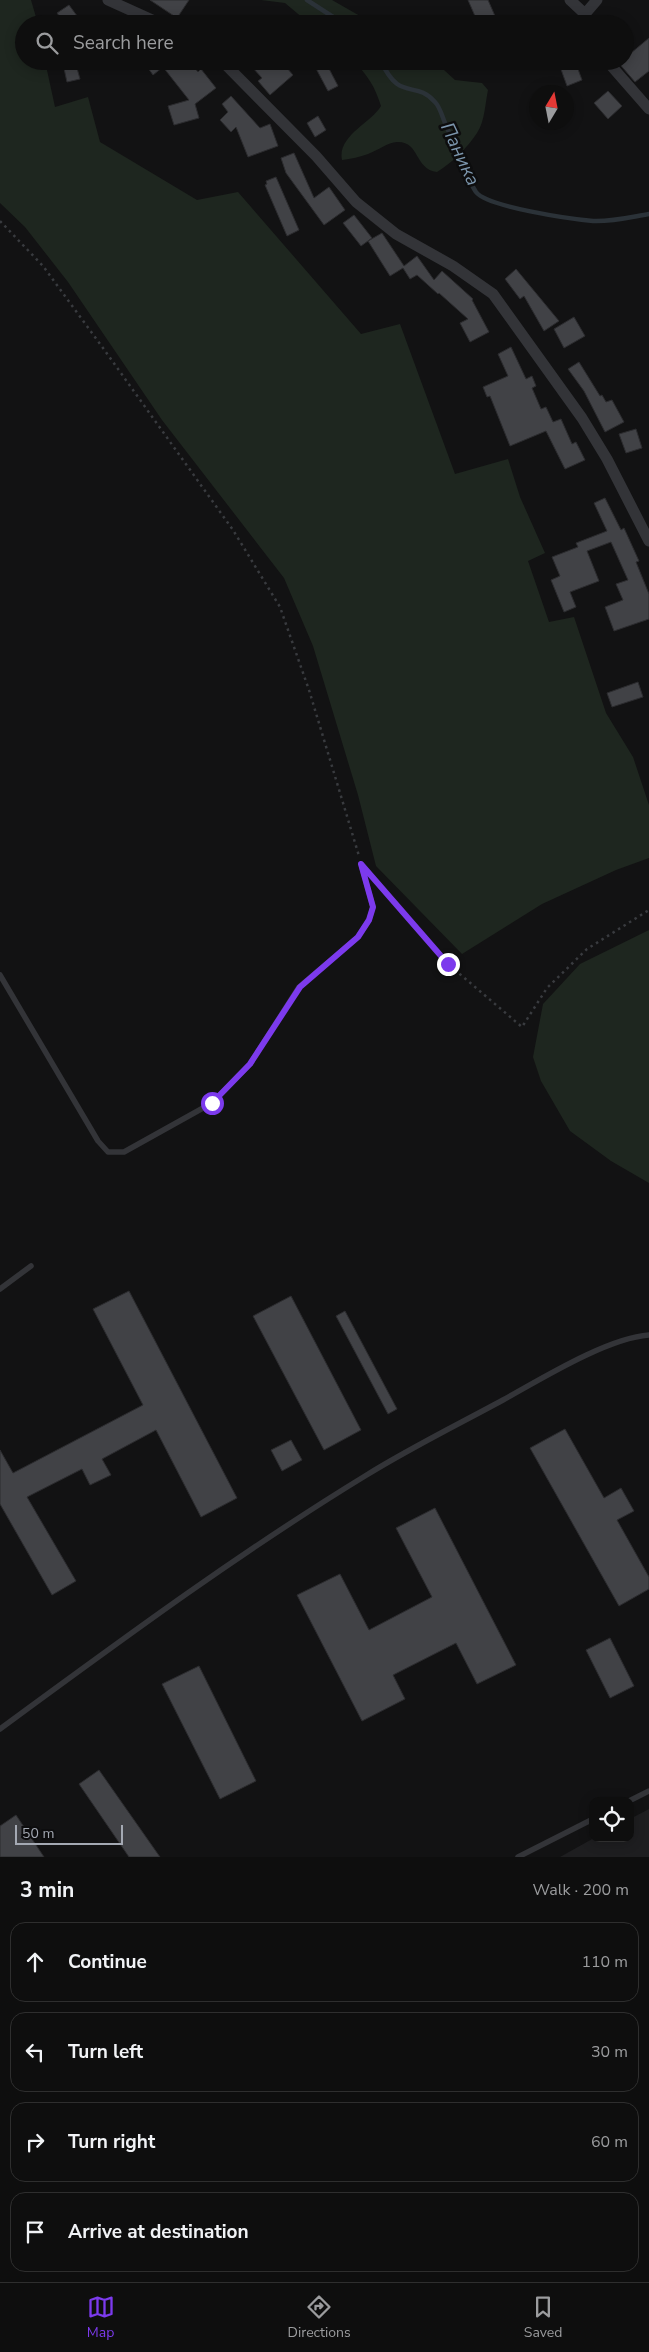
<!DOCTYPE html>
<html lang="en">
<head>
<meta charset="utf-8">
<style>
  :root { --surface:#0e0e0e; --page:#171717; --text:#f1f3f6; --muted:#9b9c9e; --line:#2e2e2e; --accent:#7c3aed }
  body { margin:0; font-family:"Nunito Sans",sans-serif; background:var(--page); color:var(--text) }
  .controls { position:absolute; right:15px; bottom:15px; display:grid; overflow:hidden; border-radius:10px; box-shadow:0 2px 12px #0003 }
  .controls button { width:45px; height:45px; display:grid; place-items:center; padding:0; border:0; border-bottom:1px solid var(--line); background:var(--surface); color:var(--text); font:25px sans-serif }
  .compass { position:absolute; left:529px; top:85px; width:45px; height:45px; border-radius:50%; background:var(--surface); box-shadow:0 2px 12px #0003; rotate:10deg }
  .scale { position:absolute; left:15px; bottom:12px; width:108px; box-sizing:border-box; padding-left:5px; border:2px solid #a4a9b3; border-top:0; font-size:14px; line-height:18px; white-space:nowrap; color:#a4a9b3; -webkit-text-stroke:4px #0d0d0e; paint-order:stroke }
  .stop { position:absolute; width:15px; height:15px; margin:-11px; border:4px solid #7c3aed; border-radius:50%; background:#fff }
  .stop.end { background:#7c3aed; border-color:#fff; box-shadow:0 1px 5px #0008 }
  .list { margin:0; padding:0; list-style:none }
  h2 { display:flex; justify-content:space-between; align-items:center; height:65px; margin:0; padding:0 20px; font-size:21px }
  h2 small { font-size:16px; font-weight:400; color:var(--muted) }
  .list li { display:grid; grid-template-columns:32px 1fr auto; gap:15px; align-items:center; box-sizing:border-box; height:80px; margin:0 10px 10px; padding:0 10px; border:1px solid var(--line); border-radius:15px }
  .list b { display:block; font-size:19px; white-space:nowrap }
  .list em { font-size:16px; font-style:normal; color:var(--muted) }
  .icon { flex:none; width:28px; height:28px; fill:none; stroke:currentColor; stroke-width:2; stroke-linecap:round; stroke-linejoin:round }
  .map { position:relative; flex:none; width:649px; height:1857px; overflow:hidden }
  .search { position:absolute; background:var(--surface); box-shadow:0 2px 12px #0003; left:15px; right:15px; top:15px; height:55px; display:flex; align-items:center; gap:12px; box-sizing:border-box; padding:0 18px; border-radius:28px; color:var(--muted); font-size:19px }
  .sheet { height:425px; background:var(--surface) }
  nav { display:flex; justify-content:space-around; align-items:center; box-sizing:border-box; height:70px; border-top:1px solid var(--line); background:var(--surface); font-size:14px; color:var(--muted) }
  nav a { display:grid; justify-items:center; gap:2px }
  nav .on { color:var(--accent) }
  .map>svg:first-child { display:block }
  .built { fill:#1e1e20 }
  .green { fill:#1e261f }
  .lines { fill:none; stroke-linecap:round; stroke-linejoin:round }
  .stream { stroke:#2b3238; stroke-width:4.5 }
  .building { fill:#414246; stroke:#2c2c2f }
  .path { stroke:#393b3f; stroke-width:2.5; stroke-dasharray:2.5 4; stroke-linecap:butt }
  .service { stroke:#333438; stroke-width:5.5 }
  .minor { stroke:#333438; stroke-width:11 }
  .route { stroke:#7c3aed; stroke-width:6 }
  .labels { text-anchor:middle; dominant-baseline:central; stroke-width:5; stroke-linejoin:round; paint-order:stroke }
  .water-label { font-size:19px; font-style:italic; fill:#7c96ad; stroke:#0d0d0e }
</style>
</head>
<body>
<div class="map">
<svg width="649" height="1857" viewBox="0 0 649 1857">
  <rect width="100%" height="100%" fill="#121213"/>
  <!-- built -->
  <path class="built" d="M 649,1809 L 649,1857 L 560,1857 L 594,1838 L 630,1838 L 630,1819 Z"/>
  <!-- green -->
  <path class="green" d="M 0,0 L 31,0 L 38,24 L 24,24 L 24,61 L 45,61 L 55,107 L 88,97 L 100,142 L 197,200 L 238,192 L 361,334 L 400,324 L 455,474 L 508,459 L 520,497 L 545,553 L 528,561 L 549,622 L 574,617 L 606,713 L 633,757 L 649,805 L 649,858 L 616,870 L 542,904 L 462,954 L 376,866 L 358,795 L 313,646 L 284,578 L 162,420 L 68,282 L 25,227 L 0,203 Z
    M 261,0 L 332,0 L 374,24 L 310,24 L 285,3 Z
    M 353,61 L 434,61 L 455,80 L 482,83 L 488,90 C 485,104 485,121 477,133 C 468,147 452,163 437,172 C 414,169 420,141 397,142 C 388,142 377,151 368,154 C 360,157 351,159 342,160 C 337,136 371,123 381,106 C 375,87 368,75 353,61 Z
    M 649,930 L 649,1183 L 611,1161 L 570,1131 L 541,1081 L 533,1057 L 543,1004 L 580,964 Z"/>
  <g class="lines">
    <!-- stream -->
    <path class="stream" d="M 307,0 L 344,24
      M 381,61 C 400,103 415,79 435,102 C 440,107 442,116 445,123 C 455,145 463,172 476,192 C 487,207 571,219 593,221 C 611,222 631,217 649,214"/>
  </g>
  <!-- building -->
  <path class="building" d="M 150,0 L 189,0 L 177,18 Z
    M 468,0 L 488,0 L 495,16 L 478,23 Z
    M 69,5 L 83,24 L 65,24 L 57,13 Z
    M 649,38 L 649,71 L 635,82 L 617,61 L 625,61 L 625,58 Z
    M 75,61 L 80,79 L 67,82 L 63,64 Z
    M 143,61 L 189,61 L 198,72 L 201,69 L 216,88 L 195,104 L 199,118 L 174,125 L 168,106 L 189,100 L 163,67 L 153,75 Z
    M 258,61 L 281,61 L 293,75 L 270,95 L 258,81 L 262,78 L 252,67 Z
    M 312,61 L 325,61 L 338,86 L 328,91 Z
    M 558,61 L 575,61 L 582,80 L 567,86 Z
    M 608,91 L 622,106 L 608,119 L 594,103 Z
    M 231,96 L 260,128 L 270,124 L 278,146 L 248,157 L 236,127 L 231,132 L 220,120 L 228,112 L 222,104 Z
    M 318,116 L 326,130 L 315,137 L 307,123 Z
    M 294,153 L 314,198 L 329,187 L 345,210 L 324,225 L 286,173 L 281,158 Z
    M 276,177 L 299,230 L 287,236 L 265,185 L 267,184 L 266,181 Z
    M 354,215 L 372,238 L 361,246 L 343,223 Z
    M 382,233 L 404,266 L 417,256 L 434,280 L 442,271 L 473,299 L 472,300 L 489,332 L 470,342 L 460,323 L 468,319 L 439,293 L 438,294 L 417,275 L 410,279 L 403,268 L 390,276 L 368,241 Z
    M 516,269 L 559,321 L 544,331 L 524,296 L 520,299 L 505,279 Z
    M 574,317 L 585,336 L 564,348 L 554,329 Z
    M 511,347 L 526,379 L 532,376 L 536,386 L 532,388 L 541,409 L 546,407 L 553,422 L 561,419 L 572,444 L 576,442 L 585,460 L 565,469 L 546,431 L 510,446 L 490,396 L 487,397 L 483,387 L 508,376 L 498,354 Z
    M 579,362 L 600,396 L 602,395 L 606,402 L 612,400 L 624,422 L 605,432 L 584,391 L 568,369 Z
    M 636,429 L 642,448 L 626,453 L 619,434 Z
    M 605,498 L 621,530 L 624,528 L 639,561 L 636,562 L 649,594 L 649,619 L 614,631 L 605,607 L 623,600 L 616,584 L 628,580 L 611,542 L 587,551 L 599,581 L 570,592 L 576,607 L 564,612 L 551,580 L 560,576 L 552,557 L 578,547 L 576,543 L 607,531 L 594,503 Z
    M 638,682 L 643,697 L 612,707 L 607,693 Z
    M 129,1291 L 237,1498 L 201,1517 L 156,1430 L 102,1459 L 111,1475 L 90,1485 L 82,1469 L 27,1497 L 76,1581 L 52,1595 L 0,1504 L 0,1450 L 13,1473 L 143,1405 L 93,1309 Z
    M 291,1296 L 361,1430 L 324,1450 L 253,1316 Z
    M 345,1311 L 397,1409 L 388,1414 L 336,1316 Z
    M 565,1429 L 604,1498 L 621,1488 L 634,1511 L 617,1520 L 649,1577 L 649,1589 L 619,1606 L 530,1448 Z
    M 291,1440 L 302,1460 L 282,1471 L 271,1450 Z
    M 435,1508 L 516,1665 L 477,1684 L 456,1643 L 393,1675 L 405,1699 L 362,1721 L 297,1595 L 340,1574 L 369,1630 L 432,1597 L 396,1528 Z
    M 610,1638 L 634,1686 L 610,1698 L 586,1650 Z
    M 199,1666 L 256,1781 L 220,1799 L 162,1684 Z
    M 99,1770 L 160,1857 L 129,1857 L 79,1784 Z
    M 16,1815 L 44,1857 L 0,1857 L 0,1826 Z"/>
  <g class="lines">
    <!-- path -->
    <path class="path" d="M 0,221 L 43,266 L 103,348 L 233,530 L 280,607 L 309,690 L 359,856
      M 377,882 L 448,964 L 522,1027 L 547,988 L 587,949 L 649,910"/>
    <!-- service -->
    <path class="service" d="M 0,975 L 98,1141 L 108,1152 L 124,1152 L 212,1103 L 250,1064 L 299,987 L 358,937 L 369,920 L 373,907 L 361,864
      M 0,1289 L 31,1266
      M 0,1729 C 120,1641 239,1553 365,1476 C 410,1448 457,1425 503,1400 C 541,1379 607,1338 649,1335
      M 629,1801 L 649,1791
      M 518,1857 L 593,1819"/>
    <!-- minor -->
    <path class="minor" d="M 108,0 L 161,24
      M 570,0 L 585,14
      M 588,24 L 585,14 L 597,0
      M 222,61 L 316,156 L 356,202 L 396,234 L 453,266 L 493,294 L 582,418 L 607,459 L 649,541
      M 607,61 L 649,109"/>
  </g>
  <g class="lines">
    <!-- route -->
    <path class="route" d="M 212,1103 L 250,1064 L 300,987 L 358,937 L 369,920 L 373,907 L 361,864 L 448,964"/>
  </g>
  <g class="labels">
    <!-- water labels -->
    <g class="water-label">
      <text transform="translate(460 154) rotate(65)">Паника</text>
    </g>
  </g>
</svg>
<div class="controls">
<button><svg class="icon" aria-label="locate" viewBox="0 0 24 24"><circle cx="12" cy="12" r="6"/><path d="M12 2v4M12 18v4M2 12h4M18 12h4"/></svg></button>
</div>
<svg class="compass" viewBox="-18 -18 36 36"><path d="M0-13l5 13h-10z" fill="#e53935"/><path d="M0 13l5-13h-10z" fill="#9b9c9e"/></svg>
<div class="scale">50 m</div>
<div class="stop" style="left:212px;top:1103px"></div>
<div class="stop end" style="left:448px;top:964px"></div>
<div class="search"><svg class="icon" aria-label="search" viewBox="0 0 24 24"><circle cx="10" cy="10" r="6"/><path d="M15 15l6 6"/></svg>Search here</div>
</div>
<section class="sheet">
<h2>3 min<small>Walk · 200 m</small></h2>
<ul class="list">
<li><svg class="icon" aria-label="ahead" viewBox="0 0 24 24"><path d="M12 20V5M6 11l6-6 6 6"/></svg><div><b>Continue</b></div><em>110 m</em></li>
<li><svg class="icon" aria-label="left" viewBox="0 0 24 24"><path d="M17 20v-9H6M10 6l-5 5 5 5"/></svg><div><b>Turn left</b></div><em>30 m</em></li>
<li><svg class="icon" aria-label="right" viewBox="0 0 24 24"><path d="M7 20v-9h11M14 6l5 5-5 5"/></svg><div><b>Turn right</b></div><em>60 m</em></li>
<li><svg class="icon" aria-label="arrive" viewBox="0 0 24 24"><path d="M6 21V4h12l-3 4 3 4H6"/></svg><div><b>Arrive at destination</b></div></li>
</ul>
</section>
<nav>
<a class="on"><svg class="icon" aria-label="map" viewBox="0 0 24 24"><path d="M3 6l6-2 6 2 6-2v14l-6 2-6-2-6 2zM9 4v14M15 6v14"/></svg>Map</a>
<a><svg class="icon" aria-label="directions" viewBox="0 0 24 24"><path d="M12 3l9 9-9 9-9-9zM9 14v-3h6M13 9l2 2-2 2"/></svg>Directions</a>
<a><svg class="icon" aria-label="saved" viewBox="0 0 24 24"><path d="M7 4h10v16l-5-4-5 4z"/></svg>Saved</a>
</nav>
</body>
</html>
